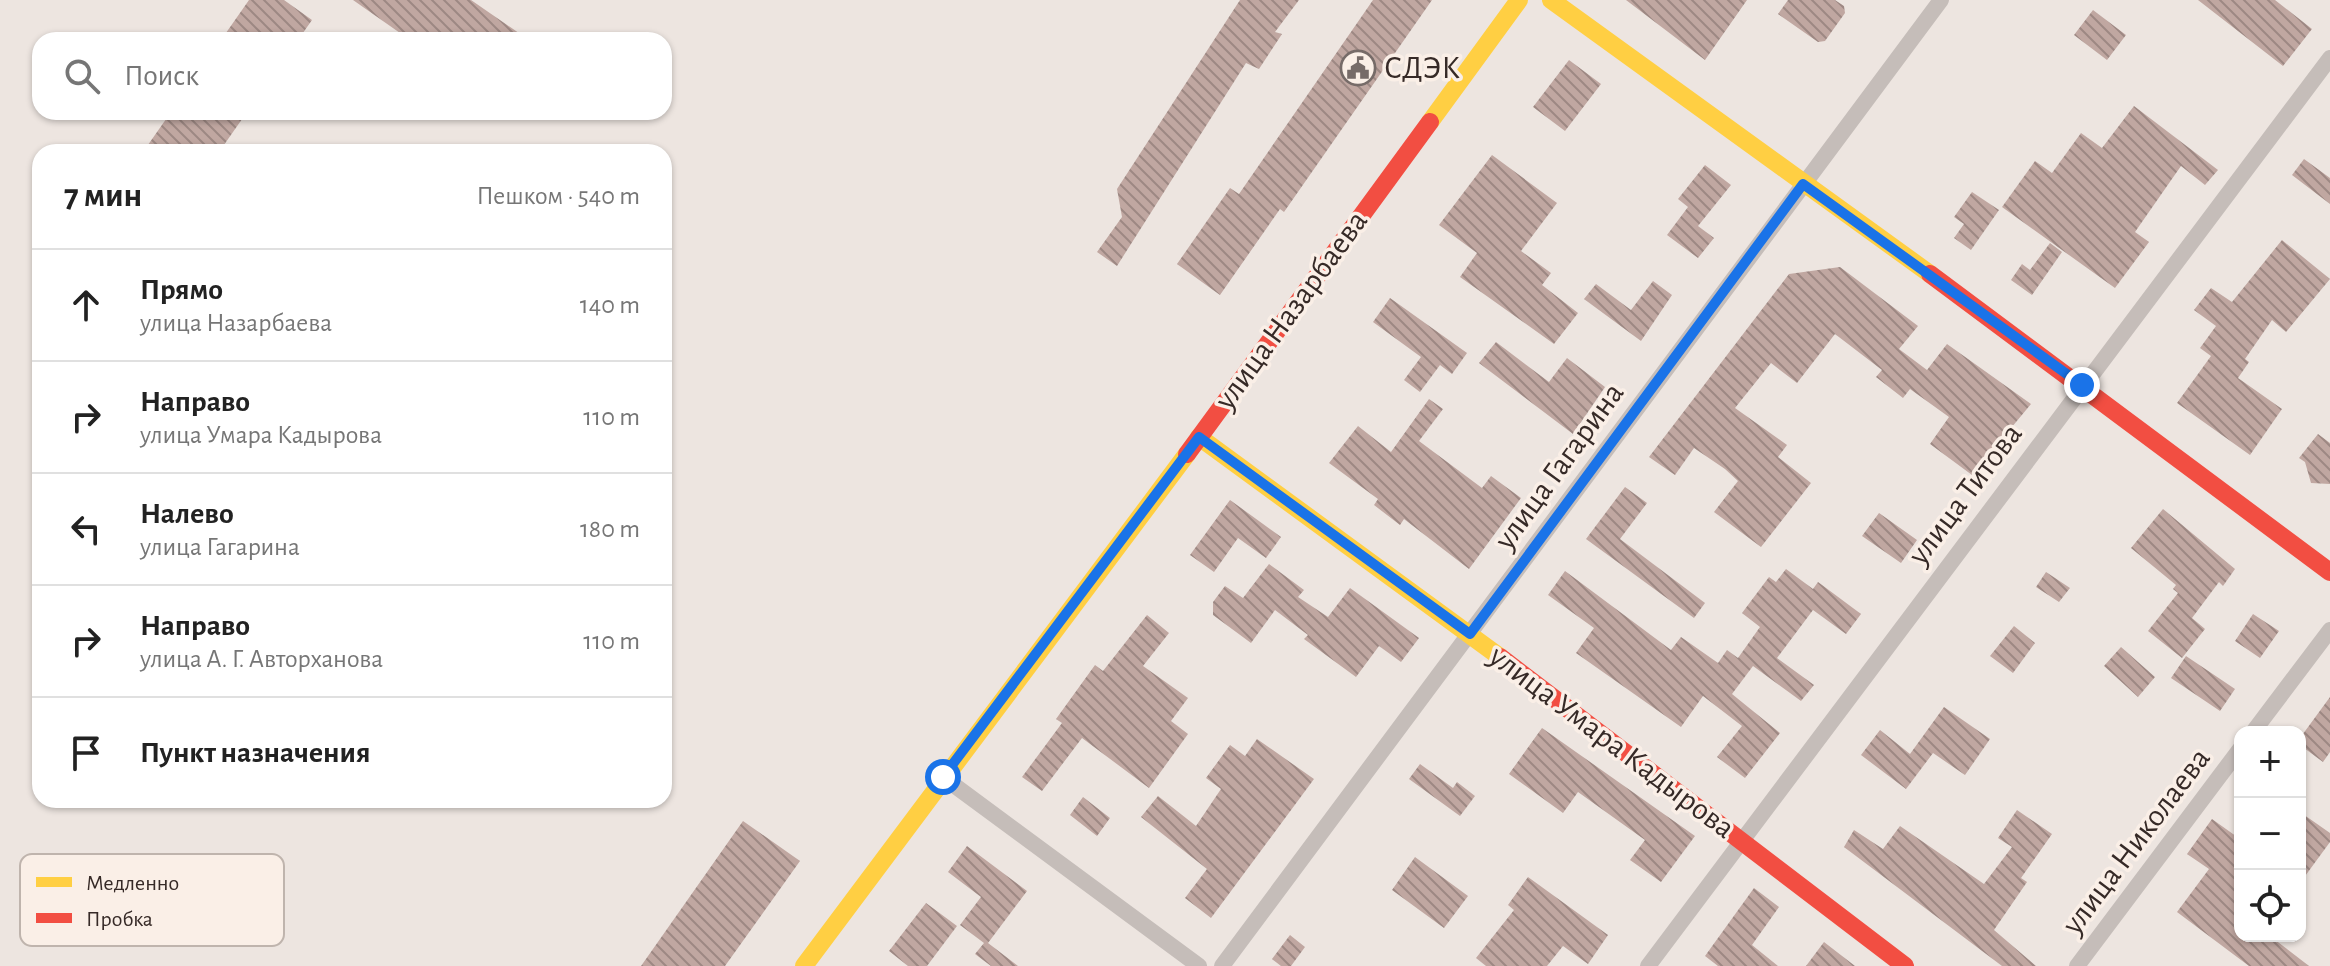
<!DOCTYPE html>
<html lang="ru">
<head>
<meta charset="utf-8">
<style>
  :root { --surface:#fff; --page:#f2f2f2; --text:#222; --muted:#767676; --line:#e0e0e0 }
  body { margin:0; font-family:"Alegreya Sans",sans-serif; background:var(--page); color:var(--text) }
  .controls { position:absolute; right:24px; bottom:24px; display:grid; overflow:hidden; border-radius:16px; box-shadow:0 2px 6px #0004 }
  .controls button { width:72px; height:72px; display:grid; place-items:center; padding:0; border:0; border-bottom:2px solid var(--line); background:var(--surface); color:var(--text); font:40px sans-serif }
  .stop { position:absolute; width:24px; height:24px; margin:-18px; border:6px solid #1a73e8; border-radius:50%; background:#fff }
  .stop.end { background:#1a73e8; border-color:#fff; box-shadow:0 2px 8px #0008 }
  .list { margin:0; padding:0; list-style:none }
  h2 { display:flex; justify-content:space-between; align-items:center; height:104px; margin:0; padding:0 32px; font-size:34px }
  h2 small { font-size:26px; font-weight:400; color:var(--muted) }
  .list li { display:grid; grid-template-columns:52px 1fr auto; gap:24px; align-items:center; box-sizing:border-box; height:112px; padding:0 32px; border-top:2px solid var(--line) }
  .list b { display:block; font-size:30px; white-space:nowrap }
  .list p { margin:0; font-size:26px; white-space:nowrap; color:var(--muted) }
  .list em { font-size:26px; font-style:normal; color:var(--muted) }
  .icon { flex:none; width:44px; height:44px; fill:none; stroke:currentColor; stroke-width:2; stroke-linecap:round; stroke-linejoin:round }
  .map { position:relative; flex:none; width:2330px; height:966px; overflow:hidden }
  .search { position:absolute; background:var(--surface); box-shadow:0 2px 6px #0004; left:32px; top:32px; width:640px; height:88px; display:flex; align-items:center; gap:20px; box-sizing:border-box; padding:0 28px; border-radius:24px; color:var(--muted); font-size:30px }
  .panel { position:absolute; background:var(--surface); box-shadow:0 2px 6px #0004; left:32px; top:144px; width:640px; height:664px; border-radius:24px }
  .map>svg:first-child { display:block }
  .building { fill:url(#building-back-hatch) }
  .lines { fill:none; stroke-linecap:round; stroke-linejoin:round }
  .street { stroke:#c5bdb9; stroke-width:16 }
  .slow { stroke:#ffcf43; stroke-width:18 }
  .jam { stroke:#f24e42; stroke-width:18 }
  .route { stroke:#1a73e8; stroke-width:10 }
  .labels { text-anchor:middle; dominant-baseline:central; stroke-width:7; stroke-linejoin:round; paint-order:stroke }
  .poi-label { font-size:32px; fill:#362a27; stroke:#faefe7; text-anchor:start }
  .street-label { font-size:32px; fill:#362a27; stroke:#faefe7 }
  .key { fill:#faefe7; stroke:#bfb4ad; stroke-width:2 }
  .key-label { font-size:22px; fill:#362a27 }
</style>
</head>
<body>
<div class="map">
<svg width="2330" height="966" viewBox="0 0 2330 966">
  <defs>
    <pattern id="building-back-hatch" width="6" height="6" patternUnits="userSpaceOnUse" patternTransform="scale(2)"><rect width="6" height="6" fill="#c0a7a1"/><path d="M-1 5l2 2M0 0l6 6M5-1l2 2" fill="none" stroke="#9d8883"/></pattern>
  </defs>
  <rect width="100%" height="100%" fill="#ede5e0"/>
  <!-- building -->
  <path class="building" d="M 249,0 L 284,0 L 312,20 L 298,40 L 221,40 Z
    M 353,0 L 471,0 L 529,40 L 410,40 Z
    M 1240,0 L 1299,0 L 1275,32 L 1282,34 L 1259,69 L 1246,63 L 1117,266 L 1097,252 L 1122,217 L 1117,189 Z
    M 1373,0 L 1432,0 L 1284,212 L 1280,209 L 1220,295 L 1177,264 L 1230,188 L 1239,194 Z
    M 1626,0 L 1747,0 L 1705,60 Z
    M 1788,0 L 1835,0 L 1844,6 L 1845,13 L 1825,41 L 1818,42 L 1778,14 Z
    M 2198,0 L 2275,0 L 2312,29 L 2283,66 Z
    M 2093,10 L 2126,35 L 2107,60 L 2074,35 Z
    M 1569,60 L 1601,84 L 1565,131 L 1533,107 Z
    M 2134,106 L 2218,170 L 2205,185 L 2181,166 L 2135,232 L 2149,242 L 2115,288 L 2002,207 L 2035,161 L 2052,173 L 2081,133 L 2102,148 Z
    M 171,112 L 247,112 L 219,152 L 143,152 Z
    M 1492,155 L 1557,203 L 1521,251 L 1551,273 L 1542,285 L 1578,313 L 1554,344 L 1460,277 L 1477,253 L 1439,225 Z
    M 2304,159 L 2330,178 L 2330,204 L 2292,175 Z
    M 1705,165 L 1731,185 L 1698,226 L 1714,238 L 1698,258 L 1667,235 L 1688,207 L 1678,199 Z
    M 1972,192 L 1999,210 L 1971,250 L 1954,238 L 1964,224 L 1954,217 Z
    M 2282,240 L 2330,279 L 2286,332 L 2272,320 L 2245,359 L 2249,362 L 2238,378 L 2282,409 L 2250,455 L 2177,403 L 2211,356 L 2200,348 L 2216,326 L 2194,310 L 2211,288 L 2232,302 Z
    M 2050,243 L 2062,252 L 2032,295 L 2011,280 L 2022,264 L 2030,270 Z
    M 1840,267 L 1918,326 L 1899,349 L 1927,370 L 1947,344 L 2031,404 L 1972,475 L 1930,444 L 1949,417 L 1910,389 L 1903,398 L 1876,377 L 1882,370 L 1835,334 L 1797,383 L 1771,363 L 1735,408 L 1787,445 L 1778,457 L 1811,483 L 1761,547 L 1714,512 L 1738,481 L 1725,469 L 1694,448 L 1675,475 L 1649,457 L 1789,274 Z
    M 1653,281 L 1672,295 L 1641,341 L 1584,299 L 1596,284 L 1631,310 Z
    M 1390,298 L 1467,353 L 1452,374 L 1440,365 L 1420,392 L 1404,380 L 1421,357 L 1373,322 Z
    M 1496,342 L 1549,382 L 1567,358 L 1605,387 L 1573,434 L 1479,363 Z
    M 1429,399 L 1443,409 L 1419,441 L 1482,488 L 1491,476 L 1521,498 L 1469,569 L 1404,519 L 1400,525 L 1374,505 L 1378,499 L 1329,463 L 1358,426 L 1391,452 Z
    M 2318,434 L 2330,443 L 2330,484 L 2311,483 L 2305,462 L 2299,458 Z
    M 1625,487 L 1647,503 L 1620,539 L 1705,603 L 1694,618 L 1586,539 Z
    M 1230,500 L 1281,537 L 1266,558 L 1238,538 L 1214,572 L 1190,555 Z
    M 2163,509 L 2235,569 L 2223,586 L 2219,582 L 2192,618 L 2205,629 L 2182,658 L 2148,631 L 2178,593 L 2173,589 L 2176,585 L 2131,548 Z
    M 1879,513 L 1917,540 L 1901,563 L 1862,536 Z
    M 1269,564 L 1304,590 L 1298,597 L 1328,617 L 1350,588 L 1419,638 L 1401,662 L 1379,646 L 1356,677 L 1304,639 L 1308,635 L 1275,610 L 1251,643 L 1213,615 L 1213,602 L 1225,586 L 1243,598 Z
    M 1786,569 L 1813,589 L 1818,582 L 1861,614 L 1846,634 L 1813,610 L 1777,658 L 1814,685 L 1801,701 L 1753,666 L 1732,694 L 1780,733 L 1745,778 L 1717,757 L 1742,726 L 1703,696 L 1681,727 L 1576,653 L 1594,628 L 1548,595 L 1565,571 L 1671,650 L 1681,637 L 1718,663 L 1727,650 L 1738,658 L 1760,627 L 1742,613 L 1769,577 L 1776,582 Z
    M 2046,572 L 2070,588 L 2059,602 L 2036,587 Z
    M 2253,614 L 2279,631 L 2260,658 L 2235,641 Z
    M 1147,615 L 1169,633 L 1143,666 L 1188,698 L 1171,721 L 1188,734 L 1149,788 L 1082,738 L 1042,791 L 1022,777 L 1062,723 L 1056,719 L 1095,665 L 1103,671 Z
    M 2014,626 L 2035,643 L 2013,673 L 1990,656 Z
    M 2121,647 L 2155,677 L 2138,697 L 2104,666 Z
    M 2186,656 L 2235,689 L 2220,711 L 2171,678 Z
    M 2330,697 L 2330,752 L 2323,762 L 2300,745 L 2300,738 Z
    M 1944,707 L 1990,739 L 1965,775 L 1933,753 L 1906,789 L 1861,755 L 1880,730 L 1910,754 Z
    M 1542,728 L 1695,836 L 1661,882 L 1630,860 L 1645,840 L 1578,792 L 1563,813 L 1509,774 Z
    M 1257,739 L 1314,779 L 1211,918 L 1185,898 L 1207,869 L 1141,817 L 1158,796 L 1196,826 L 1221,789 L 1206,778 L 1230,745 L 1245,756 Z
    M 1420,764 L 1453,788 L 1457,782 L 1475,796 L 1460,816 L 1409,779 Z
    M 1083,797 L 1110,818 L 1097,836 L 1070,815 Z
    M 2017,810 L 2052,834 L 2021,878 L 2027,882 L 1994,930 L 2036,966 L 2002,966 L 1844,847 L 1854,830 L 1883,849 L 1900,826 L 1984,884 L 2012,847 L 1998,838 Z
    M 2300,812 L 2330,833 L 2330,842 L 2300,883 Z
    M 2212,819 L 2240,839 L 2240,936 L 2270,936 L 2309,966 L 2249,966 L 2177,912 L 2209,869 L 2187,854 Z
    M 743,821 L 800,861 L 725,966 L 641,966 Z
    M 967,846 L 1027,891 L 988,943 L 1018,966 L 991,966 L 975,954 L 984,943 L 960,925 L 981,897 L 948,872 Z
    M 1415,857 L 1468,896 L 1444,928 L 1392,890 Z
    M 1528,877 L 1608,935 L 1588,964 L 1563,946 L 1547,966 L 1486,966 L 1476,958 L 1514,910 L 1508,905 Z
    M 1754,888 L 1779,907 L 1752,945 L 1778,966 L 1718,966 L 1705,956 Z
    M 926,903 L 957,926 L 927,966 L 908,966 L 889,951 Z
    M 1290,935 L 1305,947 L 1291,966 L 1281,966 L 1272,959 Z
    M 1824,942 L 1855,966 L 1806,966 Z"/>
  <g class="lines">
    <!-- street -->
    <path class="street" d="M 2253,732 L 2330,630
      M 943,777 L 1199,966
      M 1222,966 L 1941,0
      M 1648,966 L 2330,58
      M 2077,966 L 2240,749"/>
    <!-- slow -->
    <path class="slow" d="M 1551,0 L 1930,274
      M 1430,122 L 1519,0
      M 1199,437 L 1500,657
      M 804,966 L 1187,454"/>
    <!-- jam -->
    <path class="jam" d="M 1930,274 L 2330,572
      M 1187,454 L 1430,122
      M 1500,657 L 1905,966"/>
  </g>
  <g class="lines">
    <!-- route -->
    <path class="route" d="M 943,777 L 1199,437 L 1470,634 L 1803,184 L 2082,385"/>
  </g>
  <!-- icons -->
  <defs>
    <g id="civic-ring" transform="scale(1.8)"><circle r="9.5" fill="#faefe7" stroke="#766b68" stroke-width="1.5"/><path d="M-.6-6.5H3V-4.5H.6V-3L4-1V1h2V6H-6V1h2V-1L-.6-3ZM-1.2 2.5V6h2.4V2.5Z" fill="#766b68"/></g>
  </defs>
  <g fill-rule="evenodd">
    <use href="#civic-ring" x="1358" y="68"/>
  </g>
  <g class="labels">
    <!-- poi labels -->
    <g class="poi-label">
      <text x="1384" y="68">СДЭК</text>
    </g>
    <!-- street labels -->
    <g class="street-label">
      <text transform="translate(1291 310) rotate(-54)">улица Назарбаева</text>
      <text transform="translate(1559 466) rotate(-54)">улица Гагарина</text>
      <text transform="translate(1965 494) rotate(-53)">улица Титова</text>
      <text transform="translate(1612 742) rotate(37)">улица Умара Кадырова</text>
      <text transform="translate(2136 841) rotate(-53)">улица Николаева</text>
    </g>
  </g>
  <!-- legend -->
  <rect x="20" y="854" width="264" height="92" rx="12" class="key"/>
  <rect x="36" y="877" width="36" height="10" fill="#ffcf43"/>
  <rect x="36" y="913" width="36" height="10" fill="#f24e42"/>
  <g class="key-label">
    <text x="86" y="890">Медленно</text>
    <text x="86" y="926">Пробка</text>
  </g>
</svg>
<div class="controls">
<button>+</button>
<button>−</button>
<button><svg class="icon" aria-label="locate" viewBox="0 0 24 24"><circle cx="12" cy="12" r="6"/><path d="M12 2v4M12 18v4M2 12h4M18 12h4"/></svg></button>
</div>
<div class="stop" style="left:943px;top:777px"></div>
<div class="stop end" style="left:2082px;top:385px"></div>
<div class="search"><svg class="icon" aria-label="search" viewBox="0 0 24 24"><circle cx="10" cy="10" r="6"/><path d="M15 15l6 6"/></svg>Поиск</div>
<section class="panel">
<h2>7 мин<small>Пешком · 540 m</small></h2>
<ul class="list">
<li><svg class="icon" aria-label="ahead" viewBox="0 0 24 24"><path d="M12 20V5M6 11l6-6 6 6"/></svg><div><b>Прямо</b><p>улица Назарбаева</p></div><em>140 m</em></li>
<li><svg class="icon" aria-label="right" viewBox="0 0 24 24"><path d="M7 20v-9h11M14 6l5 5-5 5"/></svg><div><b>Направо</b><p>улица Умара Кадырова</p></div><em>110 m</em></li>
<li><svg class="icon" aria-label="left" viewBox="0 0 24 24"><path d="M17 20v-9H6M10 6l-5 5 5 5"/></svg><div><b>Налево</b><p>улица Гагарина</p></div><em>180 m</em></li>
<li><svg class="icon" aria-label="right" viewBox="0 0 24 24"><path d="M7 20v-9h11M14 6l5 5-5 5"/></svg><div><b>Направо</b><p>улица А. Г. Авторханова</p></div><em>110 m</em></li>
<li><svg class="icon" aria-label="arrive" viewBox="0 0 24 24"><path d="M6 21V4h12l-3 4 3 4H6"/></svg><div><b>Пункт назначения</b></div></li>
</ul>
</section>
</div>
</body>
</html>
